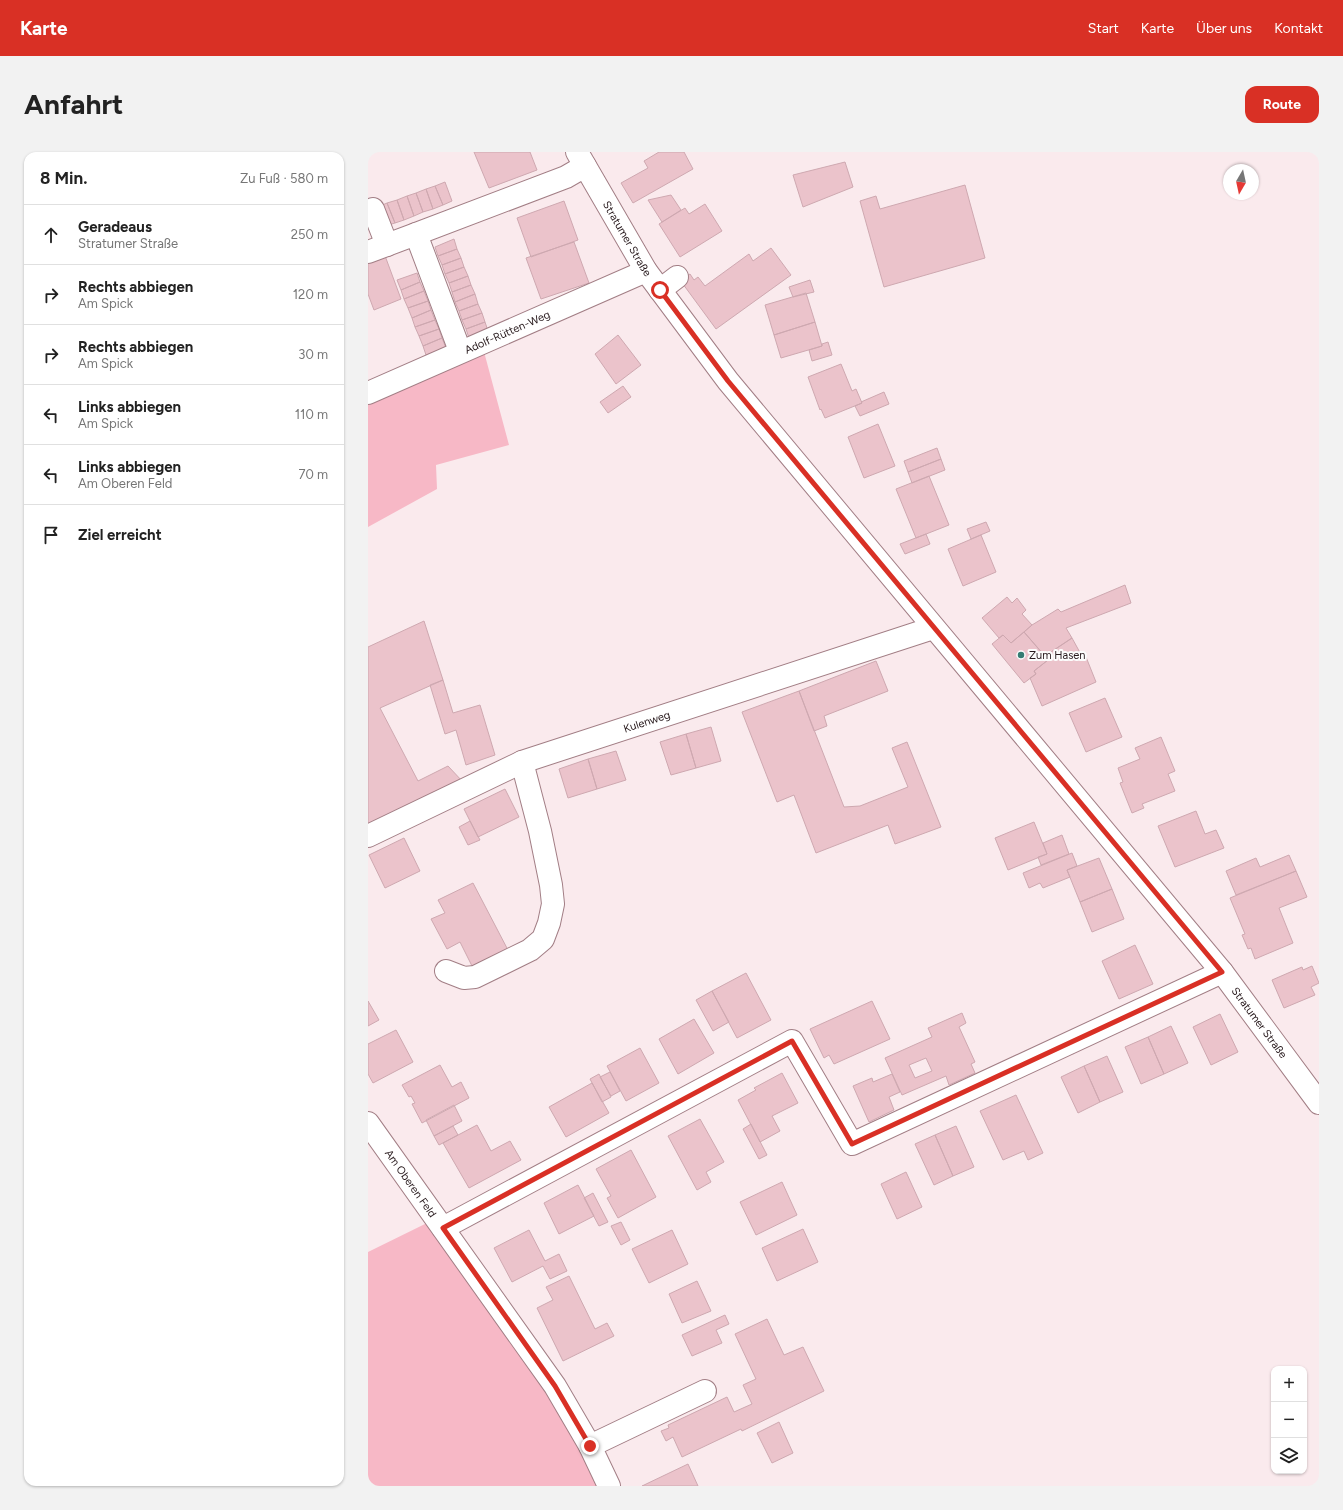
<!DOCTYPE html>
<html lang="de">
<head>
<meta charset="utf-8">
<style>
  :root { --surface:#fff; --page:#f2f2f2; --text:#222; --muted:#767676; --line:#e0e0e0; --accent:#d93025 }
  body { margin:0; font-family:Figtree,sans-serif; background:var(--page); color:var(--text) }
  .controls { position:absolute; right:12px; bottom:12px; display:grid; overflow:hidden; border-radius:8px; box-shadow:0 1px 3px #0004 }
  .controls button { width:36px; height:36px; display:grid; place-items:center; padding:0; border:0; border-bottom:1px solid var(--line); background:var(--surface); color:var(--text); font:20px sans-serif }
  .compass { position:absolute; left:855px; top:12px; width:36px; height:36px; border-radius:50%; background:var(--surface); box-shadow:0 1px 3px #0004; rotate:189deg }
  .stop { position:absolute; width:12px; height:12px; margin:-9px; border:3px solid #d93025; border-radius:50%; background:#fff }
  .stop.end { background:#d93025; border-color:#fff; box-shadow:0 1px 4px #0008 }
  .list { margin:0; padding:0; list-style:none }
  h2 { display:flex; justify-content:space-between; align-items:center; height:52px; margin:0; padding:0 16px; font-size:17px }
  h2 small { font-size:13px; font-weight:400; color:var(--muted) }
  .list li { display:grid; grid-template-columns:26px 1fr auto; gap:12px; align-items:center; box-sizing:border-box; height:60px; padding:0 16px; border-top:1px solid var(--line) }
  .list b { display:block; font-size:15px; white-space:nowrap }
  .list p { margin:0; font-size:13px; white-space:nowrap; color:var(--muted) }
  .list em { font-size:13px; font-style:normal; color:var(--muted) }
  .icon { flex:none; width:22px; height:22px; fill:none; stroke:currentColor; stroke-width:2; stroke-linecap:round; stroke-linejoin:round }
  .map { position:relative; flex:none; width:951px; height:1334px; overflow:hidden; border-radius:12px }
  header { display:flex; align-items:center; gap:24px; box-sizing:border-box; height:56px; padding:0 20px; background:var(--accent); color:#fff }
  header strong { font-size:19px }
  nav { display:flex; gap:22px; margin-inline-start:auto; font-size:14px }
  .intro { display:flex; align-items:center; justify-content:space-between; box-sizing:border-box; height:96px; padding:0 24px }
  h1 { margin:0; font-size:28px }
  .button { padding:10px 18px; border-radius:12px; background:var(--accent); color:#fff; font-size:14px; font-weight:700 }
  main { display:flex; gap:24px; padding:0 24px }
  aside { flex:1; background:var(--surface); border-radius:12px; box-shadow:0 1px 3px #0004 }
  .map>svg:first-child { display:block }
  .green { fill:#f7b8c6 }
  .building { fill:#ebc3cb; stroke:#cea8b0; fill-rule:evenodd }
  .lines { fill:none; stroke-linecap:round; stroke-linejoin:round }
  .minor-casing { stroke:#a27e85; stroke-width:24 }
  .minor { stroke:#fff; stroke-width:22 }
  .route { stroke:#d93025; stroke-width:5 }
  .poi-dot { fill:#357c73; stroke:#fcfcfc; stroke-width:1.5 }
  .labels { text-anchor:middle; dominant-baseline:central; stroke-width:4; stroke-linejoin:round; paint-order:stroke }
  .street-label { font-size:11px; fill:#27191c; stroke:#fcfcfc }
  .poi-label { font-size:11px; fill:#27191c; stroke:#fcfcfc; text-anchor:start }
</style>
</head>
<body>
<header>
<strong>Karte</strong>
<nav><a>Start</a><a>Karte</a><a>Über uns</a><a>Kontakt</a></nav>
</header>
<div class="intro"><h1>Anfahrt</h1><a class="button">Route</a></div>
<main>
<aside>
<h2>8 Min.<small>Zu Fuß · 580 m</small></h2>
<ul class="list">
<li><svg class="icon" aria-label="ahead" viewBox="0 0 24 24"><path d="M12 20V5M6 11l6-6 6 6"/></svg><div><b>Geradeaus</b><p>Stratumer Straße</p></div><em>250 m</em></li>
<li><svg class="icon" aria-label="right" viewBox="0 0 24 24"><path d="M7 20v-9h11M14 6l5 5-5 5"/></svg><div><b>Rechts abbiegen</b><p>Am Spick</p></div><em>120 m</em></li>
<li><svg class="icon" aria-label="right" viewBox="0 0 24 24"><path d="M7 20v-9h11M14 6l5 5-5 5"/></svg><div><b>Rechts abbiegen</b><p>Am Spick</p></div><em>30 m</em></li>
<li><svg class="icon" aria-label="left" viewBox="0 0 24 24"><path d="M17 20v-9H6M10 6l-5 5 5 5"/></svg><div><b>Links abbiegen</b><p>Am Spick</p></div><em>110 m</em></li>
<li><svg class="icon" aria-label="left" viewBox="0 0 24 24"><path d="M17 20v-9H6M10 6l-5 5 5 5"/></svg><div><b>Links abbiegen</b><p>Am Oberen Feld</p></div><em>70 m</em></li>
<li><svg class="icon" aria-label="arrive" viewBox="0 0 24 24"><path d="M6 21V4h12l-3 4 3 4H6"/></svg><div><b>Ziel erreicht</b></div></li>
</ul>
</aside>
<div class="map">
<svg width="951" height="1334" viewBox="0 0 951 1334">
  <rect width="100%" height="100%" fill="#faeaed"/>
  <!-- green -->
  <path class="green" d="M 115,196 L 141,293 L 68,313 L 69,337 L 0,375 L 0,247 Z
    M 59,1071 L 177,1237 L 213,1297 L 230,1334 L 0,1334 L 0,1100 Z"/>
  <!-- building -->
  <path class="building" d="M 106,0 L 162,0 L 169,18 L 121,36 Z
    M 291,0 L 316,0 L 325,17 L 265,51 L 253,31 L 280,16 L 276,9 Z
    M 477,10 L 485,35 L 435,55 L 425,23 Z
    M 77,30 L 84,49 L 75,53 L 67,34 Z
    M 597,33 L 617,106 L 516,135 L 492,49 L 508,44 L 512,57 Z
    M 67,34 L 75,53 L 65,57 L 58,37 Z
    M 58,37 L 65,57 L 55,60 L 48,41 Z
    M 48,41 L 55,60 L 46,64 L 39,44 Z
    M 303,43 L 313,58 L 294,70 L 280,48 Z
    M 39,44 L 46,64 L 36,68 L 29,48 Z
    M 29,48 L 36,68 L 27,71 L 19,51 Z
    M 196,49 L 210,88 L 163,105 L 149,66 Z
    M 19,51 L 27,71 L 17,74 L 10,55 Z
    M 337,52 L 354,79 L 312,105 L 291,72 L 317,56 L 321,62 Z
    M 86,87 L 89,97 L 70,104 L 67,95 Z
    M 206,90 L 221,131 L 173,147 L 158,106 Z
    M 403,96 L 423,123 L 348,177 L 312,128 L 322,122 L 326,128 L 330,125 L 337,134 L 381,102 L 385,109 Z
    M 89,97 L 93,106 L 74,113 L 70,104 Z
    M 16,101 L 33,147 L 6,158 L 0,142 L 0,107 Z
    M 93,106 L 96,115 L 77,122 L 74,113 Z
    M 96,115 L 100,124 L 81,131 L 77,122 Z
    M 49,121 L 52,130 L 33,138 L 29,128 Z
    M 100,124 L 103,133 L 84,140 L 81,131 Z
    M 442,128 L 446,140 L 425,145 L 421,135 Z
    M 52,130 L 56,139 L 36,147 L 33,138 Z
    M 103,133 L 107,142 L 87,150 L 84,140 Z
    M 56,139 L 60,149 L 40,156 L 36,147 Z
    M 438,141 L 447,170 L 406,183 L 397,153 Z
    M 107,142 L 110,152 L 91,159 L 87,150 Z
    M 60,149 L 63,158 L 44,166 L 40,156 Z
    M 110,152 L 114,161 L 94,168 L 91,159 Z
    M 63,158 L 67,168 L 47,175 L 44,166 Z
    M 114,161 L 117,170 L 98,177 L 94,168 Z
    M 67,168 L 71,177 L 51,184 L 47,175 Z
    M 117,170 L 120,179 L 101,186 L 98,177 Z
    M 447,170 L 454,194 L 413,206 L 406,183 Z
    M 71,177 L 74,186 L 55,194 L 51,184 Z
    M 250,183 L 273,213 L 248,232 L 227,202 Z
    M 74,186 L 78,196 L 58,203 L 55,194 Z
    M 460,190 L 464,203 L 444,209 L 441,198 L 454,194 L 454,192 Z
    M 473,212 L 484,239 L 488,237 L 494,251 L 457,266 L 453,257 L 452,258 L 440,225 Z
    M 255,234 L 263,245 L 240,261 L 232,250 Z
    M 516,240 L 521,252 L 492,264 L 487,254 L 494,251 L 493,250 Z
    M 510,272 L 527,314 L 496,326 L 480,285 Z
    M 569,296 L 573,307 L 540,320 L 536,309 Z
    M 573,307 L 577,318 L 544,331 L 540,320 Z
    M 561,324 L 581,373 L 548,386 L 528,337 Z
    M 618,370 L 622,379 L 603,387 L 599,377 Z
    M 558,382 L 562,392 L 537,402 L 532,392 Z
    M 613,383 L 628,420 L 595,434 L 580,397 Z
    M 757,433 L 763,451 L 698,476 L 704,486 L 677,504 L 656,480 L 664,473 L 690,457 L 693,460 Z
    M 639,445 L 644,451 L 649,446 L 658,458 L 654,462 L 664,473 L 643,491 L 635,483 L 631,486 L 614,466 Z
    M 56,469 L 75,528 L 12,556 L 50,629 L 80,614 L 95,630 L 0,674 L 0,495 Z
    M 656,480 L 680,508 L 666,519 L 668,522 L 656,531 L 624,492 L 635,483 L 643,491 Z
    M 704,486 L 715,506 L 718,505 L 728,530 L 674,554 L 662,526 L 668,522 L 666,519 L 680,508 L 677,504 Z
    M 508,509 L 520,539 L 456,564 L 459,574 L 446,579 L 431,539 Z
    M 75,528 L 85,561 L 112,553 L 127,603 L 98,613 L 88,578 L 77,582 L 62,533 Z
    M 431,539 L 476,655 L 492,654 L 540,635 L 524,596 L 539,590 L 573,675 L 527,692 L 520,673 L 448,701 L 426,643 L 409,650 L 374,560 Z
    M 737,546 L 754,585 L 718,600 L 701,561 Z
    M 343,575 L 353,609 L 328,616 L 318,582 Z
    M 318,582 L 328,616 L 303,623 L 292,590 Z
    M 793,585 L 807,619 L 800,622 L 807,639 L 774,652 L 776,656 L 764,661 L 752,631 L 755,630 L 750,616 L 772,607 L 767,596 Z
    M 248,599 L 258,628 L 229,637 L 220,607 Z
    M 220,607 L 229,637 L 200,646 L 191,617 Z
    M 137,637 L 151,665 L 110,685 L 96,657 Z
    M 828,659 L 837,682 L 848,678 L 856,696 L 807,715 L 790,674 Z
    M 102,669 L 112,688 L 100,693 L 91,675 Z
    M 666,670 L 679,702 L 640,718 L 627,686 Z
    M 694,683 L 701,702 L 673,713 L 670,705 L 679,702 L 675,691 Z
    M 36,686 L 52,719 L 17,736 L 1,703 Z
    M 704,701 L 709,714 L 699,718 L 702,725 L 675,736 L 672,731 L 661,736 L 655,721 Z
    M 921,703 L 928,719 L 868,743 L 858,719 L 888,706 L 892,715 Z
    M 731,706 L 744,737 L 712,750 L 699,718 Z
    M 928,719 L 939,745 L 911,756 L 925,791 L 887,807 L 883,796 L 880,797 L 874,783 L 877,782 L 862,746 Z
    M 105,731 L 141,800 L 106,818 L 92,790 L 79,797 L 63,767 L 77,761 L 70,748 Z
    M 744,737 L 756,767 L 724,780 L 712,750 Z
    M 767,793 L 785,832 L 751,847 L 734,809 Z
    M 944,814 L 951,831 L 943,835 L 947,843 L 916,856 L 904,828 L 934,815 L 935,818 Z
    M 378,821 L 403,868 L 369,886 L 344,839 Z
    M 344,839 L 361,870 L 345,879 L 328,848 Z
    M 0,849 L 11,868 L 0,874 Z
    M 504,849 L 522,887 L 466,912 L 461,903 L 456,906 L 442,877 Z
    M 594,861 L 598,871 L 591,875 L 607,910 L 603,912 L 607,921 L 581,933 L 578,924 L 534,943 L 517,906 L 564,885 L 560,876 ZM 558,906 L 564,919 L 547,926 L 541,913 Z
    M 852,862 L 870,900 L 843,913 L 825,875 Z
    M 326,867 L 346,901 L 310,922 L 291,887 Z
    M 803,874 L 820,911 L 796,922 L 780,885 Z
    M 28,878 L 45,910 L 5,931 L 0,922 L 0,892 Z
    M 780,885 L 796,922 L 773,932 L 757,895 Z
    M 272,896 L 291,931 L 258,949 L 239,914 Z
    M 739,904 L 755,940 L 732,950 L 716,914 Z
    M 72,913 L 84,935 L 93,930 L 101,946 L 54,971 L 44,952 L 47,951 L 43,944 L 41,945 L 34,933 Z
    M 716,914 L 732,950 L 710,961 L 693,925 Z
    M 242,920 L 252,939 L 243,944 L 232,925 Z
    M 414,921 L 430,951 L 404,964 L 412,979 L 392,990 L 370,948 L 388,938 L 386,936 Z
    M 231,922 L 243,945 L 234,950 L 222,927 Z
    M 524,922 L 532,940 L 521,945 L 526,958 L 501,970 L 485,934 L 504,926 L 505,930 Z
    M 224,931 L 241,961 L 198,985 L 181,955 Z
    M 648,943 L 675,1001 L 660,1008 L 656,999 L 635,1008 L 612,959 Z
    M 86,953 L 94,969 L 66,984 L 58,968 Z
    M 332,967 L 356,1010 L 338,1020 L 343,1030 L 329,1038 L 300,984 Z
    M 383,972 L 399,1003 L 391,1007 L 375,977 Z
    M 109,973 L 123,999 L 142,989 L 153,1008 L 101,1036 L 75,991 Z
    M 85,974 L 90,983 L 71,993 L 66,984 Z
    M 588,974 L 606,1015 L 585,1024 L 567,983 Z
    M 567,983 L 585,1024 L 566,1033 L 547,992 Z
    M 263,998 L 288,1045 L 250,1066 L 239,1046 L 243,1044 L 228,1017 Z
    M 538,1020 L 554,1055 L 529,1067 L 513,1032 Z
    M 414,1030 L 429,1063 L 388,1083 L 372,1050 Z
    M 210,1033 L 226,1064 L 191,1082 L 176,1051 Z
    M 225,1041 L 240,1070 L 231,1074 L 216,1046 Z
    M 253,1070 L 262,1088 L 253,1093 L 243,1074 Z
    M 435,1077 L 450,1110 L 409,1129 L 394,1096 Z
    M 161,1078 L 177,1109 L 191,1102 L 199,1119 L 182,1127 L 175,1114 L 144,1130 L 126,1096 Z
    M 304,1078 L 320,1112 L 281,1131 L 264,1097 Z
    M 201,1124 L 227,1177 L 239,1171 L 246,1184 L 195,1209 L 169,1156 L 185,1148 L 178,1135 Z
    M 329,1129 L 343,1159 L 314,1171 L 301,1142 Z
    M 357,1163 L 361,1172 L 348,1178 L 354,1191 L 324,1204 L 314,1183 Z
    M 399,1167 L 416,1203 L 435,1195 L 456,1239 L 374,1279 L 373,1277 L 314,1305 L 305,1285 L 298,1289 L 293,1279 L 301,1276 L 300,1273 L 359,1245 L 366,1260 L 384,1252 L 375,1233 L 388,1227 L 367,1182 Z
    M 411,1270 L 425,1301 L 404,1311 L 389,1281 Z
    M 320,1312 L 330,1334 L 274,1334 Z"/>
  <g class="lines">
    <!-- minor casing -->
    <g class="minor-casing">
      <g id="minor">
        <path id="s1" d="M 209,0 L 278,119 L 360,229 L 854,820 L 951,951"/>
        <path d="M 5,57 L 19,93"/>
        <path d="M 0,100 L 48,82"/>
        <path d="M 292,138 L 309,125"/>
        <path d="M 89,191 L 48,82 L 198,25 L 217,14"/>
        <path id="s2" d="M 0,241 L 278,119"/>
        <path id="s3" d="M 0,684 L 154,610 L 565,476"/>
        <path d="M 78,819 L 96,826 L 107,825 L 162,798 L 175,787 L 181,771 L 185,752 L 183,733 L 172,679 L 154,610"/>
        <path id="s4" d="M 0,971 L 187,1234 L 222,1294 L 241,1334"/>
        <path d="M 75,1076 L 424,889 L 484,992 L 854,820"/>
        <path d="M 222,1294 L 337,1239"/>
      </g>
    </g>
    <!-- minor -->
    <use href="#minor" class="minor"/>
  </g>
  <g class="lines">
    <!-- route -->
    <path class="route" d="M 222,1294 L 187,1234 L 75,1076 L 424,889 L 484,992 L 854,820 L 360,229 L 292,138"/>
  </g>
  <!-- markers -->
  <circle class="poi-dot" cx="653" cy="503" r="4"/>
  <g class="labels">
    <!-- street labels -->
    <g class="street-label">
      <text stroke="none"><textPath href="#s1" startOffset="100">Stratumer Straße</textPath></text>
      <text stroke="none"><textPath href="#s2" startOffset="152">Adolf-Rütten-Weg</textPath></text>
      <text stroke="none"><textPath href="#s3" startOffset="302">Kulenweg</textPath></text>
      <text stroke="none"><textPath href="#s1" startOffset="1108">Stratumer Straße</textPath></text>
      <text stroke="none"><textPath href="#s4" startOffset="74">Am Oberen Feld</textPath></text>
    </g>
    <!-- poi labels -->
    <g class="poi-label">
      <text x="661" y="503">Zum Hasen</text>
    </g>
  </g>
</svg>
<div class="controls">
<button>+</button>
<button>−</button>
<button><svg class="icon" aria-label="layers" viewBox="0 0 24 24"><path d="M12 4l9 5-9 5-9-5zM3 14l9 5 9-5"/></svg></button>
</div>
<svg class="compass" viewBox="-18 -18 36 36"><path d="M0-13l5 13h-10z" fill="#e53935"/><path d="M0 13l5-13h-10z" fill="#767676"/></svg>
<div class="stop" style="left:292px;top:138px"></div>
<div class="stop end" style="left:222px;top:1294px"></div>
</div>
</main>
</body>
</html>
